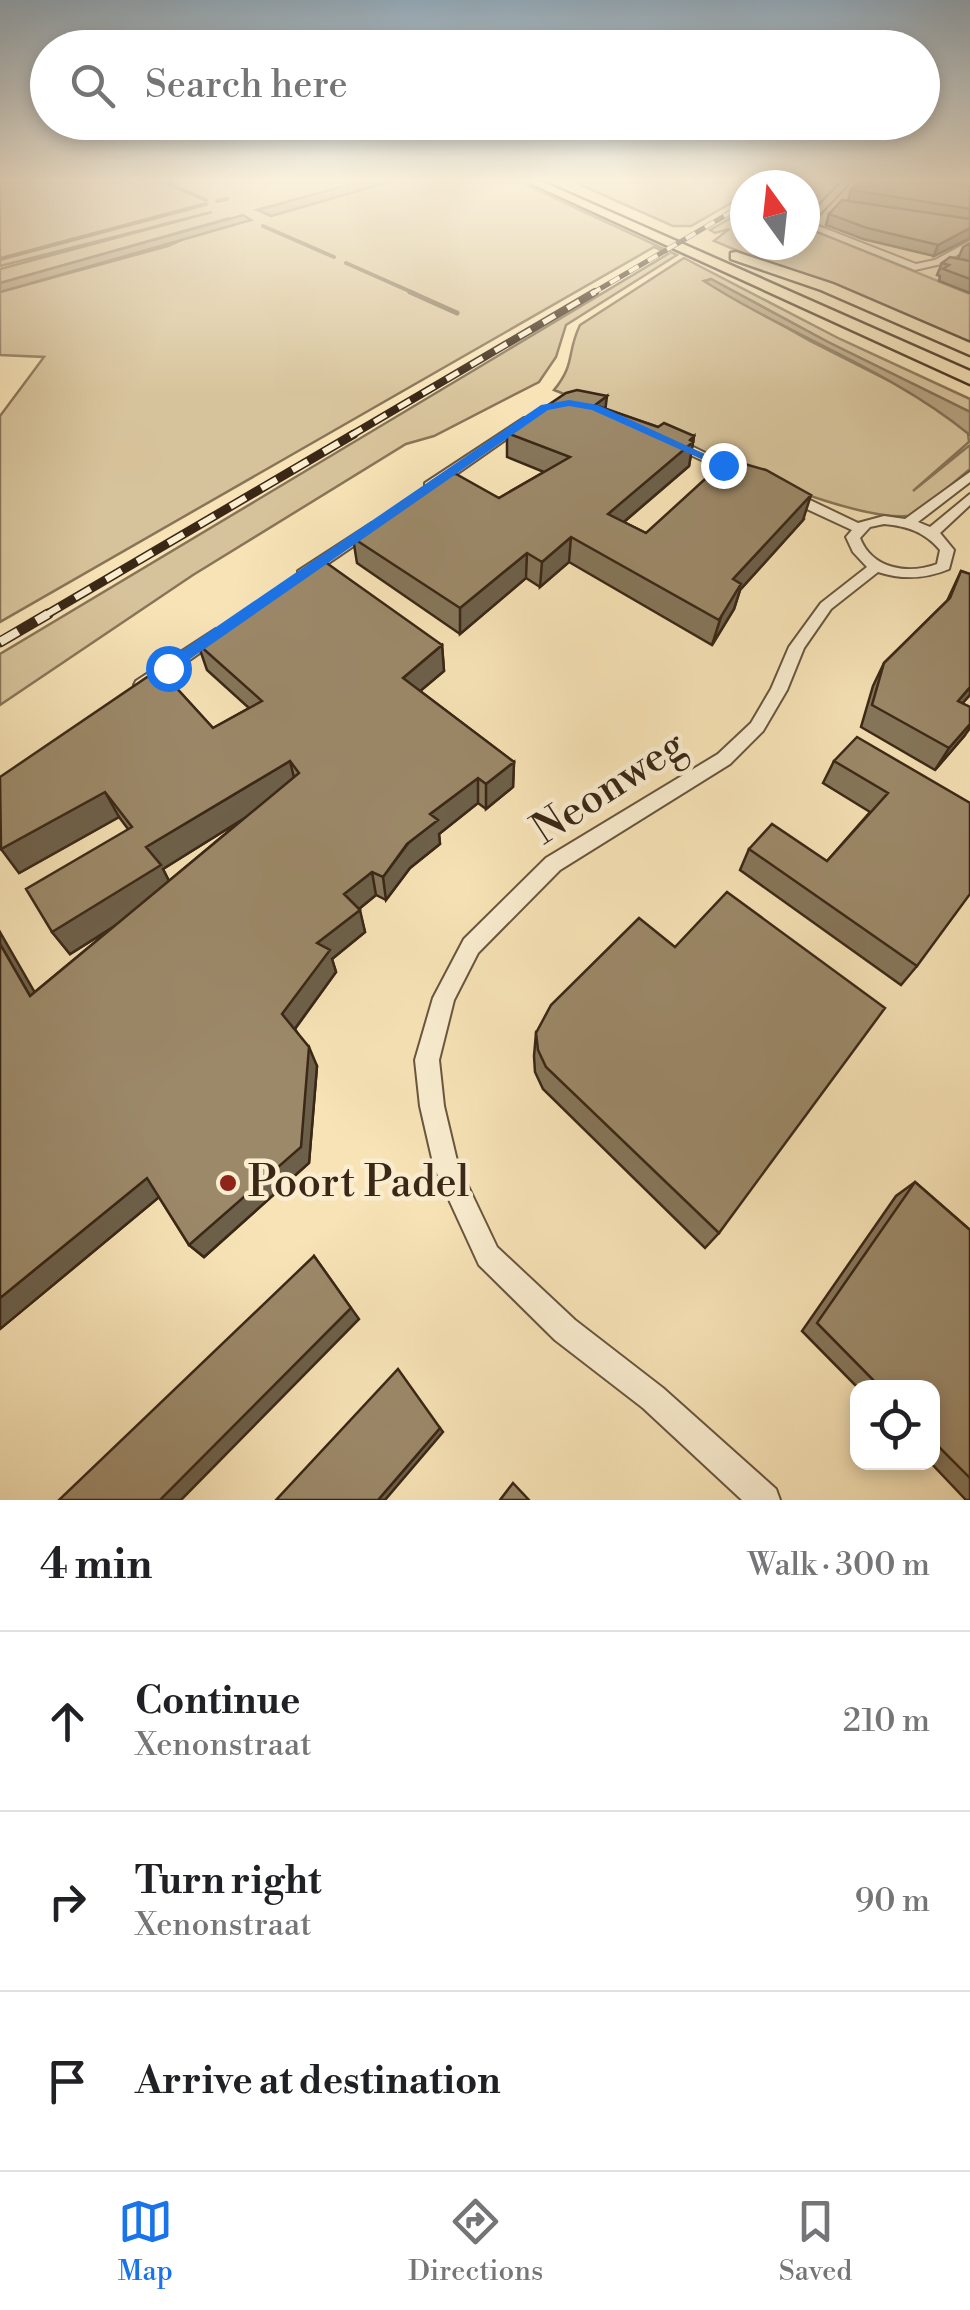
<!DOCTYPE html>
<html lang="en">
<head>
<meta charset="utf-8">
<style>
  :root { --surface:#fff; --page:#f6f6f6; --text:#202124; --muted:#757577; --line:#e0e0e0; --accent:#1a73e8 }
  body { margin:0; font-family:"Libre Bodoni",serif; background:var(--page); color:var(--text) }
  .controls { position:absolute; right:30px; bottom:30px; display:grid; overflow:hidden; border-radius:20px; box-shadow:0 5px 15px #0003 }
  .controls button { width:90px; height:90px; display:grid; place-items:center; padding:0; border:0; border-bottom:2px solid var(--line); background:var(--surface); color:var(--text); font:50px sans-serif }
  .compass { position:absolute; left:730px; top:170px; width:90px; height:90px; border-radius:50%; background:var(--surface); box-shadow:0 5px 15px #0003; rotate:345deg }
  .stop { position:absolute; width:30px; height:30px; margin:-22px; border:8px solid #1a73e8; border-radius:50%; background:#fff }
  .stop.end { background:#1a73e8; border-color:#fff; box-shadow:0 2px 10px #0008 }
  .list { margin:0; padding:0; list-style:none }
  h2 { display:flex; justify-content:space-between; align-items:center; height:130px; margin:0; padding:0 40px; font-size:42px }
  h2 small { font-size:32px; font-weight:400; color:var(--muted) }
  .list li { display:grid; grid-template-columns:65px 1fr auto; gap:30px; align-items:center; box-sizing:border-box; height:180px; padding:0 40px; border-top:2px solid var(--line) }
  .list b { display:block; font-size:38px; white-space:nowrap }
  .list p { margin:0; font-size:32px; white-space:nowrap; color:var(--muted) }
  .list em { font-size:32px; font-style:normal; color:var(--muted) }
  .icon { flex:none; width:55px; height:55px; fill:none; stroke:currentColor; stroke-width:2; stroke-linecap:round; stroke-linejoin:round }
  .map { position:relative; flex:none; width:970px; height:1500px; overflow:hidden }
  .search { position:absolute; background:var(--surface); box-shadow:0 5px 15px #0003; left:30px; right:30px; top:30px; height:110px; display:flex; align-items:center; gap:25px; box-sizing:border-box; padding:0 35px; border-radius:55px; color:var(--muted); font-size:38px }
  .sheet { height:670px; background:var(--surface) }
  nav { display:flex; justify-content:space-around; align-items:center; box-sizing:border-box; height:140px; border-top:2px solid var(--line); background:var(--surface); font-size:28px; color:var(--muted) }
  nav a { display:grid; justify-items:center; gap:5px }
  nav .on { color:var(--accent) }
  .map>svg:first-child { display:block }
  .green { fill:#d7c39b; stroke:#887558; stroke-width:2.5 }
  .water { fill:#b7a380; stroke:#857156; stroke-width:2.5 }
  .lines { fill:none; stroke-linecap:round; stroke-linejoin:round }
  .stream-far1 { stroke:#857156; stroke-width:4 }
  .stream { stroke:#857156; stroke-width:5 }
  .minor-casing { stroke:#69563e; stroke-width:4 }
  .trunk-casing { stroke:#3a2716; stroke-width:5 }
  .minor { fill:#faedd0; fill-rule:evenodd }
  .trunk { fill:#f7e3b6; fill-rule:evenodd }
  .rail-far3-casing { stroke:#3a2716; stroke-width:5 }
  .rail-far2-casing { stroke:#3a2716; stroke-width:8 }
  .rail-far1-casing { stroke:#3a2716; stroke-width:9 }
  .rail-casing { stroke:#3a2716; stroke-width:11 }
  .rail-far3 { stroke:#faedd0; stroke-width:4; stroke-dasharray:11; stroke-linecap:butt }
  .rail-far2 { stroke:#faedd0; stroke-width:5; stroke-dasharray:14; stroke-linecap:butt }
  .rail-far1 { stroke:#faedd0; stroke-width:6; stroke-dasharray:18; stroke-linecap:butt }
  .rail { stroke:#faedd0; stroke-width:8; stroke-dasharray:21; stroke-linecap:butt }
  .wall { fill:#86765a; stroke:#3a2716; stroke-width:2.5; fill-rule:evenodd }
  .shaded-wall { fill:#6d604a; stroke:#3a2716; stroke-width:2.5 }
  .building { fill:#9c8969; stroke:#3a2716; stroke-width:2.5 }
  .route { fill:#1a73e8 }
  .poi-dot { fill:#8f2418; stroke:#faedd0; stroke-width:4 }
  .labels { text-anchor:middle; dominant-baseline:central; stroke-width:9; stroke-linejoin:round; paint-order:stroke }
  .near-street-label { font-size:42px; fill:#3a2716; stroke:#faedd0 }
  .near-poi-label { font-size:42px; fill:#3a2716; stroke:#faedd0; text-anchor:start }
</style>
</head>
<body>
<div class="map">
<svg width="970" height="1500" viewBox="0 0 970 1500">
  <rect width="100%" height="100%" fill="#f7e3b6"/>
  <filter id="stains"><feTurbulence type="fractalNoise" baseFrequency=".002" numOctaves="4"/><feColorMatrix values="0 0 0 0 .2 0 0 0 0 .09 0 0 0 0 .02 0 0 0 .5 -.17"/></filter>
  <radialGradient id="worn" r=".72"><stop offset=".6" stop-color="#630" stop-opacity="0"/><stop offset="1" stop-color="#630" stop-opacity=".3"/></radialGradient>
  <!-- green -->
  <path class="green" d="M 0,182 L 359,182 L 258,210 L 271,216 L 389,182 L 520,182 L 677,255 L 566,325 L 556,357 L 539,382 L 434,436 L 406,444 L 193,575 L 0,705 L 0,654 L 668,254 L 654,247 L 0,622 L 0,416 L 44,357 L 0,355 L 0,292 L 168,246 L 230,218 L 0,283 L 0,269 L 212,212 L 0,266 Z
    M 574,182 L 769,182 L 745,185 L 745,195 L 691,226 L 673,226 Z
    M 745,210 L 745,245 L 805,245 L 805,227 L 970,294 L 970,347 L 714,241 L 729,229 L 715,233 L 710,230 Z
    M 684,258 L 840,339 L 970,399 L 970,412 L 828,342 L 711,279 L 705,281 L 810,341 L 923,398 L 968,433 L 969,442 L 913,491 L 970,445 L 970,469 L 915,515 C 850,530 626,417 554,390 C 576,363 566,354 580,325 Z"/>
  <!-- water -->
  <path class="water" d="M 359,182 L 389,182 L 271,216 L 257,210 Z
    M 243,215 L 251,220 L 0,292 L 0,283 Z
    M 711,279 L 828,342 L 970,412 L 970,435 C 891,370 790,336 704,281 Z"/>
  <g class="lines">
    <!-- stream-far1 -->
    <path class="stream-far1" d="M 164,182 L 206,200
      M 217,201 L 227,199
      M 263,226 L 334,257
      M 0,259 L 206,204
      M 346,263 L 416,294"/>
    <!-- stream -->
    <path class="stream" d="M 410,292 L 457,313"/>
    <!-- minor casing -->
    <g class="minor-casing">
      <path id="minor" d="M 842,182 L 850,182 L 811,223 L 916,264 L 935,260 L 970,241 L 970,248 L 941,264 L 915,270 L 805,226 L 805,220 Z
        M 524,418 L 530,422 L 528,424 L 435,489 L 425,489 L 425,483 Z
        M 669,439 L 677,439 L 746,473 L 736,476 L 669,445 Z
        M 970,472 L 970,482 L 918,522 L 930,527 L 970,494 L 970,505 L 940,533 L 954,550 L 949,569 C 925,579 903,580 878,572 L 831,609 L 804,648 L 787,690 L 763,731 L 730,764 L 560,870 L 478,953 L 454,1000 L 439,1060 L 444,1106 L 458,1165 L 497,1247 L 575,1320 L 663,1388 L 776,1489 L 780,1500 L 742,1500 L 643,1408 L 555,1340 L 479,1265 L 434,1167 L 420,1106 L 415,1060 L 433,998 L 464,939 L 546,858 L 718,754 L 751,723 L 771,689 L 789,647 L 821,603 L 867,567 L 853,552 L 846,537 L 852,530 L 781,497 L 781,491 L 791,491 L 858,523 L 884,516 L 905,519 ZM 884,524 C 907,526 925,532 940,550 L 937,564 C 908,575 872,569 860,538 L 870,527 Z
        M 372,523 L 379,527 L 377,530 L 308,577 L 298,577 L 298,571 Z
        M 216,629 L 224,634 L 221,638 L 148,689 L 136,689 L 134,685 L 136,681 Z"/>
    </g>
    <!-- trunk casing -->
    <g class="trunk-casing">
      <path id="trunk" d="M 528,182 L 543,182 L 970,371 L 970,384 Z
        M 736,252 L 833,284 L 970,343 L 970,355 L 821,290 L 731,259 L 731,253 Z"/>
    </g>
    <!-- minor -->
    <use href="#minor" class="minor"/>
    <!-- trunk -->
    <use href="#trunk" class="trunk"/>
    <!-- rail-far3 casing -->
    <g class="rail-far3-casing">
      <path id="rail-far3" d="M 771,185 L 777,182
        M 591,294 L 745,204"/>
    </g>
    <!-- rail-far2 casing -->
    <g class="rail-far2-casing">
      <path id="rail-far2" d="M 350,436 L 595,292"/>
    </g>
    <!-- rail-far1 casing -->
    <g class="rail-far1-casing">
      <path id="rail-far1" d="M 44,616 L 354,434"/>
    </g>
    <!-- rail casing -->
    <g class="rail-casing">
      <path id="rail" d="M 0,642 L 48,614"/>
    </g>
    <!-- rail-far3 -->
    <use href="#rail-far3" class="rail-far3"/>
    <!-- rail-far2 -->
    <use href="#rail-far2" class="rail-far2"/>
    <!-- rail-far1 -->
    <use href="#rail-far1" class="rail-far1"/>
    <!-- rail -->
    <use href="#rail" class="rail"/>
  </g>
  <!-- wall -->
  <path class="wall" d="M 860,182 L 970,182 L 970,238 L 934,256 L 863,239 L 826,225 L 829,214 L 848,201 L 851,190 Z
    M 970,243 L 970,293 L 939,281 L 940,276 L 937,275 L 942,263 L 958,259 L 963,247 Z
    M 605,409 L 658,427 L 694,436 L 689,466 L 624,522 L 646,533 L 803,520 L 740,590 L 734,609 L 712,645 L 569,562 L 540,587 L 526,578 L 460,634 L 357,563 L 353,538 L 499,498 L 544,472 L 507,457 L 507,433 Z
    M 961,571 L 970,574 L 970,695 L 962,703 L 965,735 L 935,770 L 861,727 L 873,686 L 884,663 L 947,601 Z
    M 198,644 L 442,645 L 444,671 L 420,691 L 514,762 L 513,787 L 486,809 L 478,803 L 439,834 L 440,844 L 410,868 L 386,900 L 376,895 L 359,909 L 365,932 L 332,959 L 336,972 L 295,1029 L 317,1066 L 309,1163 L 204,1257 L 189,1245 L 159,1197 L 0,1329 L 35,992 L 112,928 L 70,954 L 52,932 L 128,829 L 119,817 L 19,873 L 159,669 L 213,728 L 249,708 L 207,670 ZM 243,819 L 169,881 L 163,869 Z
    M 834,761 L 970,803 L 917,966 L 901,985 L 740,870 L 749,849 L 827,861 L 870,812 L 823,783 Z
    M 536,1033 L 719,1233 L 705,1248 L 543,1089 L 535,1072 L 534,1056 Z
    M 915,1182 L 970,1230 L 970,1500 L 966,1500 L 930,1462 L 932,1462 L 932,1388 L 858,1388 L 802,1331 L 896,1196 Z"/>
  <!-- shaded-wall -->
  <path class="shaded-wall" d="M 970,228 L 970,238 L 934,256 L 938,245 Z
    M 607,396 L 604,420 L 595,405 Z
    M 694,436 L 689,466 L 605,538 L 608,514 Z
    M 811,495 L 803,520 L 740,590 L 734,609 L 712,645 L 733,579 Z
    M 571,537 L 569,562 L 540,587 L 542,562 Z
    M 527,553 L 526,578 L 460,634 L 460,608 Z
    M 442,645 L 444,671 L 405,704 L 403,678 Z
    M 970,687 L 970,695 L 944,724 L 958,701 Z
    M 970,724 L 970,728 L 965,735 L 935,770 L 949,748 Z
    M 290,761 L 296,786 L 163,869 L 173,889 L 70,954 L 52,932 L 146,847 Z
    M 514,762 L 513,787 L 486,809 L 486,784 Z
    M 478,778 L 478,803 L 439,834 L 440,844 L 410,868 L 386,900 L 383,877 L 430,814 Z
    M 105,792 L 119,817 L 19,873 L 1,849 Z
    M 372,872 L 376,895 L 349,917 L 344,894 Z
    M 360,910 L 365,932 L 332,959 L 336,972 L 291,1034 L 282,1014 L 317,943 Z
    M 0,932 L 49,1017 L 30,996 L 0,944 Z
    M 309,1047 L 317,1066 L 309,1163 L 204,1257 L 189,1245 Z
    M 147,1178 L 164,1193 L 0,1329 L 0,1298 Z
    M 314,1256 L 359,1319 L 181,1500 L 160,1500 Z
    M 440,1428 L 443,1432 L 385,1500 L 378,1500 Z"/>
  <!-- building -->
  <path class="building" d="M 860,182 L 938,182 L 970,186 L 970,209 L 851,190 Z
    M 842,200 L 970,219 L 970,228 L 938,245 L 867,228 L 829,214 Z
    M 950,257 L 970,261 L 970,279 L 943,269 L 949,265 L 942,263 Z
    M 577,390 L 607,396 L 595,405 L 658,427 L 664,423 L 694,436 L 690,440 L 693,442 L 608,514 L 646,533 L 727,459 L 766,470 L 811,495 L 733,579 L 741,584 L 719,620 L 571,537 L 542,562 L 527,553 L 460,608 L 353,538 L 447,474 L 456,474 L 499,498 L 570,457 L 507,433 L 566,393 Z
    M 321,559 L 442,645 L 403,678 L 514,762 L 486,784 L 478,778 L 430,814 L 438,820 L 407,844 L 383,877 L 372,872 L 344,894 L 360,910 L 317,943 L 330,950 L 282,1014 L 309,1047 L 301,1147 L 189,1245 L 147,1178 L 0,1298 L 0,944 L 30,996 L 299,773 L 290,761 L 146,847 L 161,865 L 52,932 L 26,889 L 132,827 L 105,792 L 1,849 L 0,777 L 159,669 L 213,728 L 262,701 L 198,644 Z
    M 961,571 L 970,574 L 970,687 L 958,701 L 970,707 L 970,724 L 949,748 L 872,705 L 884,663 L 950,598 Z
    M 857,737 L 970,803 L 970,894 L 917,966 L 749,849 L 772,824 L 827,861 L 888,793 L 834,761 Z
    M 727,892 L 885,1008 L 719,1233 L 546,1067 L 538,1050 L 536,1033 L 551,1005 L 639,918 L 675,947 Z
    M 915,1182 L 970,1230 L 970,1478 L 932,1440 L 932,1388 L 881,1388 L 817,1323 Z
    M 314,1256 L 351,1308 L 160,1500 L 59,1500 Z
    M 398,1369 L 440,1428 L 378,1500 L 276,1500 Z
    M 513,1483 L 529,1500 L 500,1500 Z"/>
  <!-- sky -->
  <linearGradient id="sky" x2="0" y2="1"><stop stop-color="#94adbe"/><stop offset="0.46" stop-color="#fbf2de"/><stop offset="1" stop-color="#fbf2de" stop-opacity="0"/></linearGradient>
  <rect width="970" height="392" fill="url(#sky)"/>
  <!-- route -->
  <path class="route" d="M 569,400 L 598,405 L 729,465 L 719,467 L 592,410 L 569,406 L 548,410 L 173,671 L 162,671 L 162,664 L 541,405 Z"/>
  <!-- markers -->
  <circle class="poi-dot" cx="228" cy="1183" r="10"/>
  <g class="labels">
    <!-- near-street labels -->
    <g class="near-street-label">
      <text transform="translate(609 788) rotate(-33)">Neonweg</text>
    </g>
    <!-- near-poi labels -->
    <g class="near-poi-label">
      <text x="248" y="1183">Poort Padel</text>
    </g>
  </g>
  <rect width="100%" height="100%" filter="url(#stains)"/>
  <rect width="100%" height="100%" fill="url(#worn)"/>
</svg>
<div class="controls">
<button><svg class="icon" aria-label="locate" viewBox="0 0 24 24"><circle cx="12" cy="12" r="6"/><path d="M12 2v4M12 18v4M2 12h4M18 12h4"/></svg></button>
</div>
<svg class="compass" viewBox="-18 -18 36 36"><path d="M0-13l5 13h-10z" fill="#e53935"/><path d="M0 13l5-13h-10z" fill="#757577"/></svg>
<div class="stop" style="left:168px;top:668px"></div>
<div class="stop end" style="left:723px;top:465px"></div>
<div class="search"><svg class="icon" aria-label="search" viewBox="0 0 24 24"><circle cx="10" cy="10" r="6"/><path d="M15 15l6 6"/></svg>Search here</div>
</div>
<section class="sheet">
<h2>4 min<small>Walk · 300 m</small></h2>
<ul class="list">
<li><svg class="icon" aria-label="ahead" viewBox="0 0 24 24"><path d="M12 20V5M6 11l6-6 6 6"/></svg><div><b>Continue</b><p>Xenonstraat</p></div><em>210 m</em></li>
<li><svg class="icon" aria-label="right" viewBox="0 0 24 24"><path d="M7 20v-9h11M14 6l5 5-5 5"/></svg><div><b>Turn right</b><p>Xenonstraat</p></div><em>90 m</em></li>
<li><svg class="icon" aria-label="arrive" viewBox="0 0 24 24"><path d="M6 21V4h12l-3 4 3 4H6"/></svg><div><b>Arrive at destination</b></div></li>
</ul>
</section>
<nav>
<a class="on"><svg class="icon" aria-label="map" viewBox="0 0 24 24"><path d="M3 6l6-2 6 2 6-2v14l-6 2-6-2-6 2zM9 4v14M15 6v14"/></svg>Map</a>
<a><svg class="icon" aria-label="directions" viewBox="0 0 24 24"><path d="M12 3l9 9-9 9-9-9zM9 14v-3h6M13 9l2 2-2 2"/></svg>Directions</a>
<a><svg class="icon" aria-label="saved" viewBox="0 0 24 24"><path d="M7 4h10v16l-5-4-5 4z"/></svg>Saved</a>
</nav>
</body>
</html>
